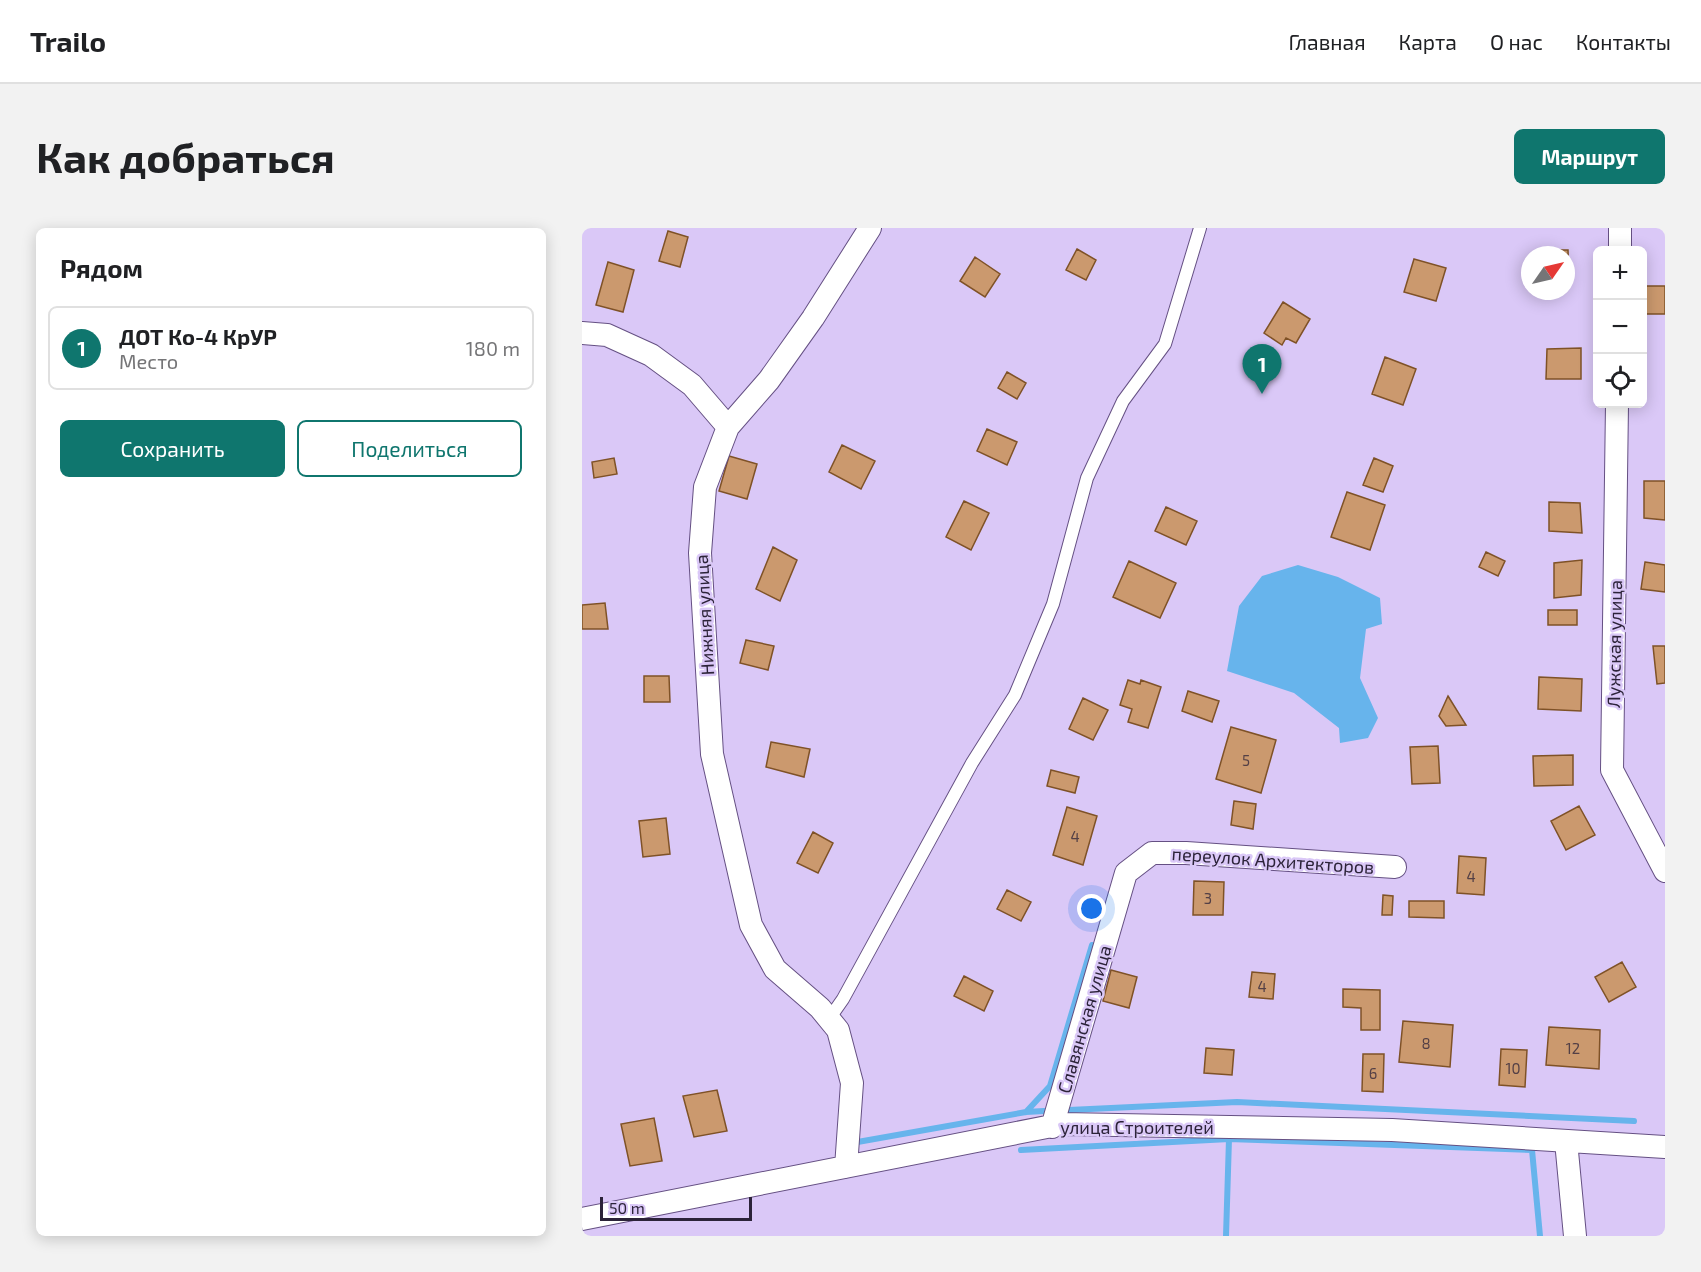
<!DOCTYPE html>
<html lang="ru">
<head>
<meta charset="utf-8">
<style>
  :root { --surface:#fff; --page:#f2f2f2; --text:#202124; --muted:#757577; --line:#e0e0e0; --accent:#0f766e }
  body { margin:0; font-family:"Exo 2",sans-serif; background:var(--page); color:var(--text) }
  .controls { position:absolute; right:18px; top:18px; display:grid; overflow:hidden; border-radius:9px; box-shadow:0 3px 15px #0003 }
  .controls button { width:54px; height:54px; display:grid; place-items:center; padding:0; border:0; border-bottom:2px solid var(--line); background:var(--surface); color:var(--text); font:30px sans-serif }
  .compass { position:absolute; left:939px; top:18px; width:54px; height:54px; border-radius:50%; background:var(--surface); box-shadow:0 3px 15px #0003; rotate:56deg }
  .scale { position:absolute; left:18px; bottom:15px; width:152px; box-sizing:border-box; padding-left:6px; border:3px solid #2c2339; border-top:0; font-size:16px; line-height:21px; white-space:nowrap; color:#2c2339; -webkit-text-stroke:4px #dac8f7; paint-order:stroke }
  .you { position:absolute; left:510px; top:681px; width:21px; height:21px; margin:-15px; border:4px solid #fff; border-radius:50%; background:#1a73e8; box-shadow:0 0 0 9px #1a73e833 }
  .badge { display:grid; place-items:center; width:39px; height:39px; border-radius:50%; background:var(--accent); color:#fff; font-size:20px; font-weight:700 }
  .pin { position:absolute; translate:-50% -50px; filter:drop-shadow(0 2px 3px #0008) }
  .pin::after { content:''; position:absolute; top:32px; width:21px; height:18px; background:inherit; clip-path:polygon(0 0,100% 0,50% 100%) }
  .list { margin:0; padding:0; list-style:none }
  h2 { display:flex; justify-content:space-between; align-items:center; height:78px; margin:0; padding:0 24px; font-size:26px }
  h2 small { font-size:20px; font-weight:400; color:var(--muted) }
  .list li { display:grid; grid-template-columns:39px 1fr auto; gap:18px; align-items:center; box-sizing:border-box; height:84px; margin:0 12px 12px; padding:0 12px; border:2px solid var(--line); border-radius:9px }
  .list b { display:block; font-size:22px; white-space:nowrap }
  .list p { margin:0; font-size:20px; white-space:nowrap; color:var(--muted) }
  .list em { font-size:20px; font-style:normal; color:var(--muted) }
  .actions { display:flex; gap:12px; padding:18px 24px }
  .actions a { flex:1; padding:14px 0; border:2px solid var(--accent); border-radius:9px; text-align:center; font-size:21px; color:var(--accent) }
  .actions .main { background:var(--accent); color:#fff }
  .icon { flex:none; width:33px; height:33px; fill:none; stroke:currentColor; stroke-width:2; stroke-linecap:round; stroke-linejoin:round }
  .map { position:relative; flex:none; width:1083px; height:1008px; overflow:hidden; border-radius:9px }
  header { display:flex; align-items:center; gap:36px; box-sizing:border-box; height:84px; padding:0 30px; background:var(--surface); border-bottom:2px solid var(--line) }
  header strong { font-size:28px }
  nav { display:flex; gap:33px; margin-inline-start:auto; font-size:21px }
  .intro { display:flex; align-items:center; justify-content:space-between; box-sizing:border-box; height:144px; padding:0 36px }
  h1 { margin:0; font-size:42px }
  .button { padding:15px 27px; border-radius:9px; background:var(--accent); color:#fff; font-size:21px; font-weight:700 }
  main { display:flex; gap:36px; padding:0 36px }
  aside { flex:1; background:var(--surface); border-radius:9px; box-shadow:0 3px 15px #0003 }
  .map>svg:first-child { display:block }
  .water { fill:#67b4ec }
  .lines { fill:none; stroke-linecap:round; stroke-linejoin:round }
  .stream { stroke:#67b4ec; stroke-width:6 }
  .building { fill:#cb996e; stroke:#7f5227; stroke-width:1.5 }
  .service-casing { stroke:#655083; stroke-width:14 }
  .minor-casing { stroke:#655083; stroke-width:24 }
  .service { stroke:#fff; stroke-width:12 }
  .minor { stroke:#fff; stroke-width:22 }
  .labels { text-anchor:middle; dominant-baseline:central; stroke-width:5; stroke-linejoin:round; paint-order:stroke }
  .number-label { font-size:15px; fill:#544046 }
  .street-label { font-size:18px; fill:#2c2339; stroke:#dac8f7 }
</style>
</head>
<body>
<header>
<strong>Trailo</strong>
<nav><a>Главная</a><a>Карта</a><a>О нас</a><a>Контакты</a></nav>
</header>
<div class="intro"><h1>Как добраться</h1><a class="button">Маршрут</a></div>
<main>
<aside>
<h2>Рядом<small></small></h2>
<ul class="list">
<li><span class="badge">1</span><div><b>ДОТ Ко-4 КрУР</b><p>Место</p></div><em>180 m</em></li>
</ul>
<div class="actions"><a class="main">Сохранить</a><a>Поделиться</a></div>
</aside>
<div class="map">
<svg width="1083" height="1008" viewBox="0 0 1083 1008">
  <rect width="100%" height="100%" fill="#dac8f7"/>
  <!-- water -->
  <path class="water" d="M 716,337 L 756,349 L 798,370 L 800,396 L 784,401 L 778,450 L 796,490 L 786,510 L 758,515 L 757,500 L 712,465 L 645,443 L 657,378 L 680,348 Z"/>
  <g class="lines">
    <!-- stream -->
    <path class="stream" d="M 487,882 L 655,874 L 1052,893
      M 444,884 L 468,858 L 510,717
      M 270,915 L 444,884 L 462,883
      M 439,922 L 647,911 L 950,922 L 958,1008
      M 644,1008 L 647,911"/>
  </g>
  <!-- building -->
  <path class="building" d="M 86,3 L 106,9 L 98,39 L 77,33 Z
    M 495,21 L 514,32 L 504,52 L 484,42 Z
    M 957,22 L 986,22 L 987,54 L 984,54 L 984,27 L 957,27 Z
    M 393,29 L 418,46 L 403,69 L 378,53 Z
    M 832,31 L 864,40 L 854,73 L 822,64 Z
    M 26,34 L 52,42 L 41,84 L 14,77 Z
    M 1062,58 L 1083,58 L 1083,86 L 1063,86 Z
    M 701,74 L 728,91 L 714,115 L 704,110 L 700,117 L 682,105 Z
    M 999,120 L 999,151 L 964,151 L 965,121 Z
    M 803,129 L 834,141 L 821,177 L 790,166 Z
    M 425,144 L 444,155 L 435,171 L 416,160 Z
    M 405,201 L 435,214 L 425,237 L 395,223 Z
    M 260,217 L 293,233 L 279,261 L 247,244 Z
    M 147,228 L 175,236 L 165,271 L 137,263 Z
    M 32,230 L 35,246 L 12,250 L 10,234 Z
    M 792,230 L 811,238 L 801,264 L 781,257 Z
    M 1062,253 L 1083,253 L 1083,292 L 1062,290 Z
    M 765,264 L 803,277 L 788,322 L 749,309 Z
    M 382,273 L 407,285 L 389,322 L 364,309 Z
    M 967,274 L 998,275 L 1000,305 L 967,303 Z
    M 584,279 L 615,293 L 604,317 L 573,303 Z
    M 191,319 L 215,332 L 198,373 L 174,361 Z
    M 904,324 L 923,333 L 916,348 L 897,339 Z
    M 1000,332 L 999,367 L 972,370 L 972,335 Z
    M 547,333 L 594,355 L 578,390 L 531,369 Z
    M 1063,334 L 1083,337 L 1083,364 L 1059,361 Z
    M 23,375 L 26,401 L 0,401 L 0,377 Z
    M 966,382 L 995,382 L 995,397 L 966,397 Z
    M 164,412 L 192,418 L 186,442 L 158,435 Z
    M 1071,418 L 1083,418 L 1083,455 L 1075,456 Z
    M 62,448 L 87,448 L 88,474 L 62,474 Z
    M 957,449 L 1000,451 L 999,483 L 956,481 Z
    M 546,452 L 558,456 L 559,452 L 579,459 L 566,500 L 546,494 L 550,481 L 538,477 Z
    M 606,463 L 637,473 L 630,494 L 600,483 Z
    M 866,468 L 884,497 L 864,498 L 857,488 Z
    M 501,470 L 526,482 L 511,512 L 487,501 Z
    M 649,499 L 694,512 L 679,565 L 634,551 Z
    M 189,514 L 228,521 L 222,549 L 184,539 Z
    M 856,518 L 858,555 L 830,556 L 828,519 Z
    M 991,527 L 991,557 L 952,558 L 951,528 Z
    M 469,542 L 497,549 L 493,565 L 465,558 Z
    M 652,573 L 674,576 L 671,601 L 649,597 Z
    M 997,578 L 1013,607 L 984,622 L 969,593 Z
    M 485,579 L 515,588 L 501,637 L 471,627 Z
    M 84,590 L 88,626 L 61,629 L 57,593 Z
    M 231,604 L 251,615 L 236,645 L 215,635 Z
    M 877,628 L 904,630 L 902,667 L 875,665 Z
    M 612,653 L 642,654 L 641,687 L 611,687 Z
    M 425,662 L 449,674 L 439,693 L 415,681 Z
    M 801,667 L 811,668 L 810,687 L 800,687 Z
    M 827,673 L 862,673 L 862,690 L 827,689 Z
    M 1040,734 L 1054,759 L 1027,774 L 1013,749 Z
    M 529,742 L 555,749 L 547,780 L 521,773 Z
    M 670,744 L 693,746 L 691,771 L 667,769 Z
    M 382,748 L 411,763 L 402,783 L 372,768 Z
    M 761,761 L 798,762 L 798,802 L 779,802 L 779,780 L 761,779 Z
    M 821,793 L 871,797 L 868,839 L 817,834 Z
    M 967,799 L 1018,802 L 1017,841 L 964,837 Z
    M 624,820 L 652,822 L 650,847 L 622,845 Z
    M 919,821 L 945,822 L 943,859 L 917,857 Z
    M 781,826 L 802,826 L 801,864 L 780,863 Z
    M 135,862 L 145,903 L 112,909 L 101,868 Z
    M 72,890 L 80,933 L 48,938 L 39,896 Z"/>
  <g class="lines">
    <!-- service casing -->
    <g class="service-casing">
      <path id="service" d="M 247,791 L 261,771 L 390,535 L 433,467 L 471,376 L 505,250 L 541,173 L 583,116 L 618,0"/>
    </g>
    <!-- minor casing -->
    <g class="minor-casing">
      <path id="minor" d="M 1038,22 L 1038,0
        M 0,105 L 25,107 L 69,127 L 110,157 L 146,199
        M 1035,176 L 1030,542 L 1083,643
        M 470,899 L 544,645 L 570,625 L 604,625 L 813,639
        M 984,913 L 993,1008
        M 264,939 L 270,855 L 256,802 L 238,780 L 193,741 L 169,697 L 130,526 L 118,325 L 123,259 L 146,199 L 187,152 L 231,90 L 288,0
        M 0,991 L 480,896 L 810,902 L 1083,919"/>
    </g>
    <!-- service -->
    <use href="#service" class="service"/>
    <!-- minor -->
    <use href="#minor" class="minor"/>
  </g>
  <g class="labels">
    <!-- number labels -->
    <g class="number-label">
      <text x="664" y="532">5</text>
      <text x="493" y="608">4</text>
      <text x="889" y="648">4</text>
      <text x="626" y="670">3</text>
      <text x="680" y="758">4</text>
      <text x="844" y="815">8</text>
      <text x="991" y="820">12</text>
      <text x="931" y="840">10</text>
      <text x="791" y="845">6</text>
    </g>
    <!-- street labels -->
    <g class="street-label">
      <text transform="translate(122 387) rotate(-93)">Нижняя улица</text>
      <text transform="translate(1032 416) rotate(-89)">Лужская улица</text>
      <text transform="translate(691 632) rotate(4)">переулок Архитекторов</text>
      <text transform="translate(502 791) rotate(-74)">Славянская улица</text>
      <text x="555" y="899">улица Строителей</text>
    </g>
  </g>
</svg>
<div class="controls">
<button>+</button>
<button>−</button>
<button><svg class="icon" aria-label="locate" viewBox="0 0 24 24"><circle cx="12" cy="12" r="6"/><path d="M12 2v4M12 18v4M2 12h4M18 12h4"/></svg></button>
</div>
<svg class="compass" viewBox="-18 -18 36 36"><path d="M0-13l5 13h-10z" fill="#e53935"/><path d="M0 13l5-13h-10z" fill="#757577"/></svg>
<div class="scale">50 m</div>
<div class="you"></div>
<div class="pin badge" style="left:680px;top:166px">1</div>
</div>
</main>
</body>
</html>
